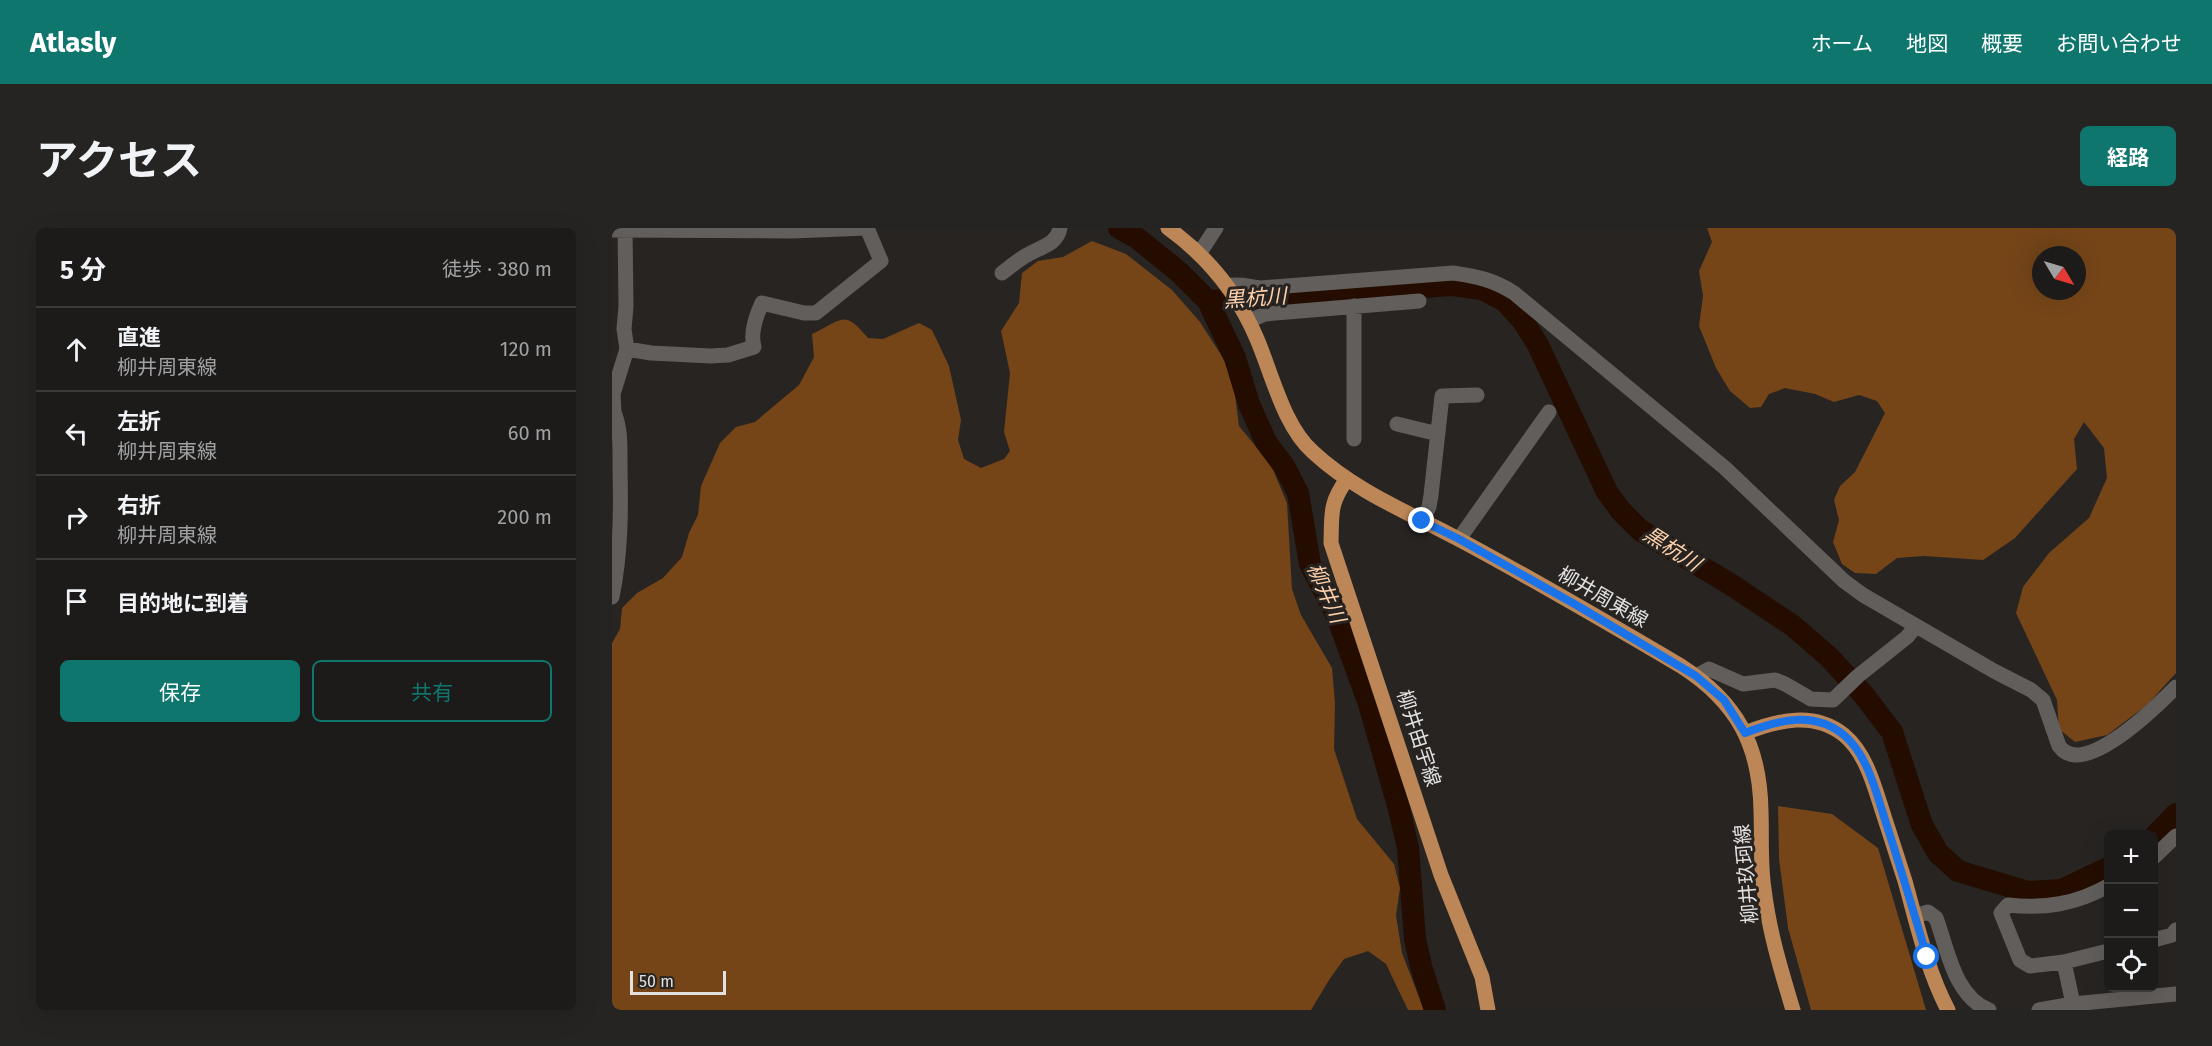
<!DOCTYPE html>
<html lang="ja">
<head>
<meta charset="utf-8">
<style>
  :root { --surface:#1d1b1a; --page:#252423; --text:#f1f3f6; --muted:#a0a1a2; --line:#3b3939; --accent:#0f766e }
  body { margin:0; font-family:"Fira Sans","Noto Sans JP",sans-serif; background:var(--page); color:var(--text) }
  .controls { position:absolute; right:18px; bottom:18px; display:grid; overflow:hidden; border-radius:9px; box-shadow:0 6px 24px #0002 }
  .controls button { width:54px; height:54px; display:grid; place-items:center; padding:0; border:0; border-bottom:2px solid var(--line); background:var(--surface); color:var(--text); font:30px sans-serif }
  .compass { position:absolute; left:1420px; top:18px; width:54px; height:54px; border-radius:50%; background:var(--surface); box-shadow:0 6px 24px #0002; rotate:128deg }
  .scale { position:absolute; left:18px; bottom:15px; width:96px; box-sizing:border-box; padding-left:6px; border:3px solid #e3e1e0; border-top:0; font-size:16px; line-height:21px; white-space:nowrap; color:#e3e1e0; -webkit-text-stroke:4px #272422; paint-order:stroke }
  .stop { position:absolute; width:18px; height:18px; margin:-14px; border:4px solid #1a73e8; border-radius:50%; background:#fff }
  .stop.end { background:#1a73e8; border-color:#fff; box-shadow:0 2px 6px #0008 }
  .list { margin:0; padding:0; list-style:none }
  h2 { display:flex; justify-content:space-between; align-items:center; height:78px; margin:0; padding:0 24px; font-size:26px }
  h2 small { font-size:20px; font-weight:400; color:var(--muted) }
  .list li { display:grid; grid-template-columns:39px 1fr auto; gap:18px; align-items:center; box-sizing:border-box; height:84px; padding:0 24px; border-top:2px solid var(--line) }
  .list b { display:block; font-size:22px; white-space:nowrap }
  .list p { margin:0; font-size:20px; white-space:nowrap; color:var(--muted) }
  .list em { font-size:20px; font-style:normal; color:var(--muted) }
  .actions { display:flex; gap:12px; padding:18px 24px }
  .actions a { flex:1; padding:14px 0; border:2px solid var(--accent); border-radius:9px; text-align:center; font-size:21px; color:var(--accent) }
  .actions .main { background:var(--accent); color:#fff }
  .icon { flex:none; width:33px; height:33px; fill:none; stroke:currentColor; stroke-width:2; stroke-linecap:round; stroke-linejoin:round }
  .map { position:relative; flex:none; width:1564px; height:782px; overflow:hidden; border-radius:9px }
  header { display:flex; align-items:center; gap:36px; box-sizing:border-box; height:84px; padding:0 30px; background:var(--accent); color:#fff }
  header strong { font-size:28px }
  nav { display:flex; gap:33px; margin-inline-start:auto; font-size:21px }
  .intro { display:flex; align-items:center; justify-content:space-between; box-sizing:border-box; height:144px; padding:0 36px }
  h1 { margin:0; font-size:42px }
  .button { padding:15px 27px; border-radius:9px; background:var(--accent); color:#fff; font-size:21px; font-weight:700 }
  main { display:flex; gap:36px; padding:0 36px }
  aside { flex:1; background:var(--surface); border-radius:9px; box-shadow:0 6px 24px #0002 }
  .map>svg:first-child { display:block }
  .forest { fill:#754518; fill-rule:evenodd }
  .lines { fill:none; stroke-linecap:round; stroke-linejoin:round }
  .river { stroke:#240d00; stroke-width:22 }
  .minor { stroke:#615e5b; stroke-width:15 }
  .major { stroke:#bc8656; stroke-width:15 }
  .route { stroke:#1a73e8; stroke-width:8 }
  .labels { text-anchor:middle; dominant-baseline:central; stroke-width:6; stroke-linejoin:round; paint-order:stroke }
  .street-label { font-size:20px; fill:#e3e1e0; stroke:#272422 }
  .water-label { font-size:21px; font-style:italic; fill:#ffd1ac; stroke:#272422 }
</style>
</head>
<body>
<header>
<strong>Atlasly</strong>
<nav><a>ホーム</a><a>地図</a><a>概要</a><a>お問い合わせ</a></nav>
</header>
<div class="intro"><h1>アクセス</h1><a class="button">経路</a></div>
<main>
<aside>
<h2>5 分<small>徒歩 · 380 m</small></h2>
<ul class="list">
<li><svg class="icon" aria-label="ahead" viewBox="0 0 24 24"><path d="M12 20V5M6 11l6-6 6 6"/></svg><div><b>直進</b><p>柳井周東線</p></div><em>120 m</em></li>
<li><svg class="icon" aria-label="left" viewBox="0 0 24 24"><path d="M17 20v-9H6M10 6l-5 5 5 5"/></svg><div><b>左折</b><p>柳井周東線</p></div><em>60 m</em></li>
<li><svg class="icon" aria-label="right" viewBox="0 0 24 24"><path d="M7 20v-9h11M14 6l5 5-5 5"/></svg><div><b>右折</b><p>柳井周東線</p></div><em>200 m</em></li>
<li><svg class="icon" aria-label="arrive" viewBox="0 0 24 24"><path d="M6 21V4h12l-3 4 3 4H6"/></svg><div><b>目的地に到着</b></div></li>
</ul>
<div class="actions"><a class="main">保存</a><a>共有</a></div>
</aside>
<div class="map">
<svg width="1564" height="782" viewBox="0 0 1564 782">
  <rect width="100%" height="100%" fill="#272422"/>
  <!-- forest -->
  <path class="forest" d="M 1095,0 L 1564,0 L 1564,445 L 1535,477 L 1495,507 L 1463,514 L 1447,501 L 1445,472 L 1404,385 L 1411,359 L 1437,325 L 1477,290 L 1495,250 L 1492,220 L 1472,194 L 1462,211 L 1465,241 L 1403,310 L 1371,332 L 1312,328 L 1285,330 L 1264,346 L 1243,345 L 1230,336 L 1221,314 L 1227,292 L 1222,272 L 1228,258 L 1243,244 L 1273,185 L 1265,173 L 1247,167 L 1222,174 L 1203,166 L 1173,160 L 1157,166 L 1149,179 L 1138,180 L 1118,163 L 1104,140 L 1087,98 L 1091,68 L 1087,43 L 1100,14 ZM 1429,27 L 1465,27 L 1465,63 L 1429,63 Z
    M 480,13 L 514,26 L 560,62 L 588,94 L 620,144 L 627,198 L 659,237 L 675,275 L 680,361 L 689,387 L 720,440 L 723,475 L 722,521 L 745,591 L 782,636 L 788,660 L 784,687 L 790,725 L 812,782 L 796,782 L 774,736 L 756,723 L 732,731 L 717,752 L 699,782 L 0,782 L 0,415 L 8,401 L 10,380 L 25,365 L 51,350 L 70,329 L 77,305 L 86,287 L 89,258 L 108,215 L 124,199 L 143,194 L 187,157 L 202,129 L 200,106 C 231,91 232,81 256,110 L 271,111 L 307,95 L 320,102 L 337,138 L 349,192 L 346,212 L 352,231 L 369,240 L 392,231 L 398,223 L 392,204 L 398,145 L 389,103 L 407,75 L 410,45 L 426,33 L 451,29 Z
    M 1166,578 L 1220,586 L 1266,620 L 1314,782 L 1199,782 L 1176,700 L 1167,631 Z"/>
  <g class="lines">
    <!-- river -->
    <path class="river" d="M 507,0 L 525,10 L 567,44 L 596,73 L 623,130 L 637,176 L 654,214 L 672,238 L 686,265 L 698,336 L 725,388 L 757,476 L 787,581 L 796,620 L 803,711 L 809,738 L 823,782
      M 596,73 L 840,57 L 870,61 L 893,73 L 911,93 L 926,117 L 995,264 L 1009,283 L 1028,302 L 1118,356 L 1180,397 L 1217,429 L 1251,466 L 1280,504 L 1310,597 L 1326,625 L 1346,643 L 1416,664 L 1450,662 L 1496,640
      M 1542,609 L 1564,586"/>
    <!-- minor -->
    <path class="minor" d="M 0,2 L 180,3 L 255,0 L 269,33 L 204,85 L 192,85 L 150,75 C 144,88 138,105 142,119 L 116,127 L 99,128 L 39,125 L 15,121
      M 587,26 L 604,0
      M 390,45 C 398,39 406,32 415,27 C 428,19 445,17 448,0
      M 616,58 C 627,55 637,59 649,60 L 841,45 C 864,48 882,52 902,65 L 1113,240 L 1232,353 L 1251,367 L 1382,443 L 1419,462 L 1431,472 L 1447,518 C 1471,552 1545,478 1564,459
      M 742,78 L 742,211
      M 637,93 L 653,86 L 807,73
      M 0,185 L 2,184 L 1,166 L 15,121 L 12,101 L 14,78 L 13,0
      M 785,196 L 826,206
      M 810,293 L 817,279 L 819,267 L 830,168 L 865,167
      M 847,311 L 937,184
      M 0,369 C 9,325 9,282 8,239 C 8,220 9,201 2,184
      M 1084,448 L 1097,441 L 1131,456 L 1163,452 L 1173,456 L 1199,471 L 1221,472 L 1246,448 L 1295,409 L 1304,398
      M 1542,629 L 1564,608
      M 1303,688 L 1316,684 L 1324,690 C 1336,722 1342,768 1377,782
      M 1542,712 L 1560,707 L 1564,702
      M 1452,734 L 1418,738 L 1408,732 L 1389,685 L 1396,677 C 1433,681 1464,676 1496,658
      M 1461,776 L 1452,734 L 1496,723
      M 1427,782 L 1461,776 L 1564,766"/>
    <!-- major -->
    <path class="major" d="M 556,0 C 596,29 626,66 645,111 C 660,146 672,199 701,224 C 744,264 798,285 848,312 C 923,352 996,395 1069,438 C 1125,474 1148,517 1149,583 C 1150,610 1148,635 1152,661 C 1157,703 1169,742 1181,782
      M 735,251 C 717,276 720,286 719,315 L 829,647 L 870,749 L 876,782
      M 1133,505 C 1166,492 1202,483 1232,507 C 1255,526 1263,561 1272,588 C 1279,609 1286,631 1293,653 C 1305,696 1315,742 1336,782"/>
  </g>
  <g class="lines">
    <!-- route -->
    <path class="route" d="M 810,293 L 847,311 L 966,378 L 1084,448 L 1112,472 L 1133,505 C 1166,492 1203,482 1233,508 C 1257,529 1265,568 1275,598 C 1289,641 1302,685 1315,729"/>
  </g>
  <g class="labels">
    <!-- street labels -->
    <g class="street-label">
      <text transform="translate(991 369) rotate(30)">柳井周東線</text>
      <text transform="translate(807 510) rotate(72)">柳井由宇線</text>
      <text transform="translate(1134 646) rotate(-95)">柳井玖珂線</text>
    </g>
    <!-- water labels -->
    <g class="water-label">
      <text transform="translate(643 70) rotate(-4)">黒杭川</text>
      <text transform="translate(1060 321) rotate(33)">黒杭川</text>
      <text transform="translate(714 365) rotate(66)">柳井川</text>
    </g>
  </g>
</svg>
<div class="controls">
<button>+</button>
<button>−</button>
<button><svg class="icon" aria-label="locate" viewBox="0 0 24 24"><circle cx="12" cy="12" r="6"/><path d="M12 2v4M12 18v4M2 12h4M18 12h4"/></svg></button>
</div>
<svg class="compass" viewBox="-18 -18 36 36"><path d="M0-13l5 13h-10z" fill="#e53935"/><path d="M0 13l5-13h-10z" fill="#a0a1a2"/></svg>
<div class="scale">50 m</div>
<div class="stop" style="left:1315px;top:729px"></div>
<div class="stop end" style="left:810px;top:293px"></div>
</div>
</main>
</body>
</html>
